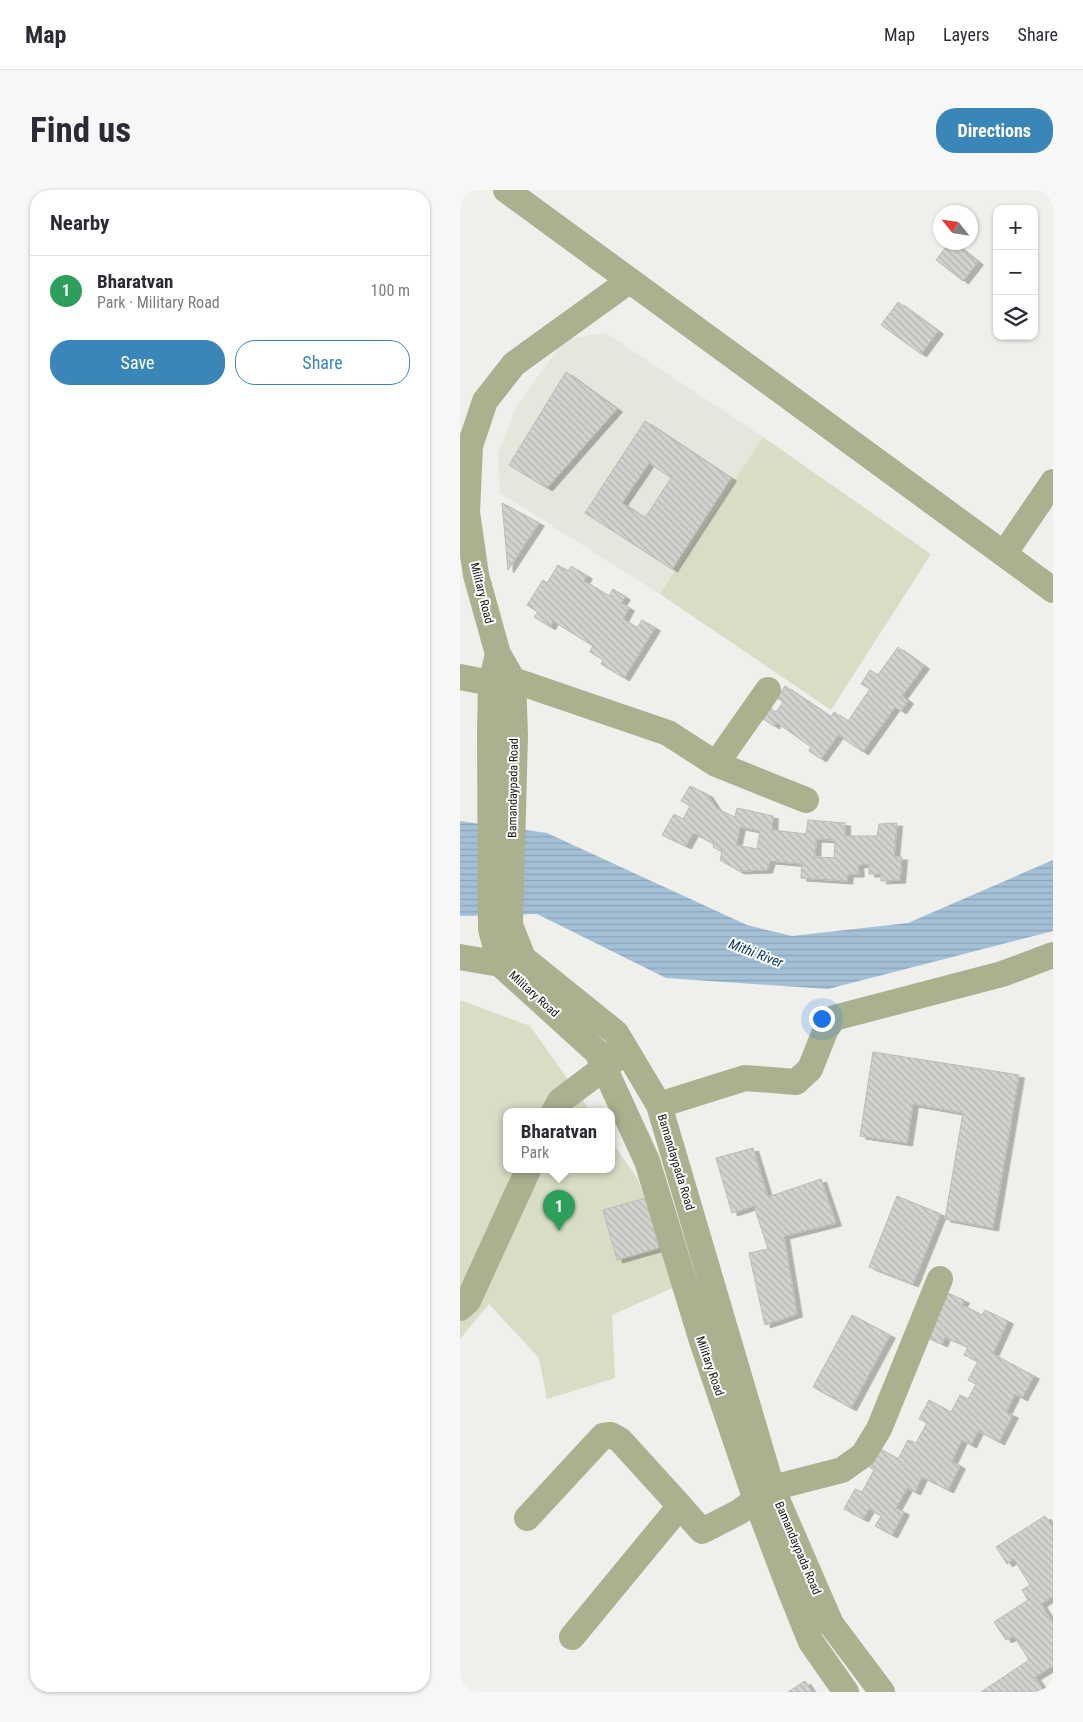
<!DOCTYPE html>
<html lang="en">
<head>
<meta charset="utf-8">
<style>
  :root { --surface:#fff; --page:#f7f7f7; --text:#2b2b33; --muted:#7c7c81; --line:#e1e1e2; --accent:#3a86b9 }
  body { margin:0; font-family:"Roboto Condensed",sans-serif; background:var(--page); color:var(--text) }
  .controls { position:absolute; right:15px; top:15px; display:grid; overflow:hidden; border-radius:10px; box-shadow:0 1px 4px #0004 }
  .controls button { width:45px; height:45px; display:grid; place-items:center; padding:0; border:0; border-bottom:1px solid var(--line); background:var(--surface); color:var(--text); font:25px sans-serif }
  .compass { position:absolute; left:473px; top:15px; width:45px; height:45px; border-radius:50%; background:var(--surface); box-shadow:0 1px 4px #0004; rotate:300deg }
  .you { position:absolute; left:361px; top:828px; width:18px; height:18px; margin:-12px; border:4px solid #fff; border-radius:50%; background:#1a73e8; box-shadow:0 0 0 8px #1a73e833 }
  .badge { display:grid; place-items:center; width:32px; height:32px; border-radius:50%; background:var(--accent); color:#fff; font-size:16px; font-weight:700 }
  .pin { position:absolute; translate:-50% -41px; filter:drop-shadow(0 1px 2px #0008) }
  .pin::after { content:''; position:absolute; top:26px; width:18px; height:15px; background:inherit; clip-path:polygon(0 0,100% 0,50% 100%) }
  .popup { position:absolute; left:43px; top:918px; width:112px; height:65px; box-sizing:border-box; display:grid; place-content:center; border-radius:10px; background:var(--surface); filter:drop-shadow(0 1px 4px #0005); font-size:16px; white-space:nowrap; color:var(--muted) }
  .popup b { font-size:19px; color:var(--text) }
  .popup::after { content:''; position:absolute; left:50%; top:100%; margin-left:-10px; border:10px solid transparent; border-top-color:var(--surface) }
  .list { margin:0; padding:0; list-style:none }
  h2 { display:flex; justify-content:space-between; align-items:center; height:65px; margin:0; padding:0 20px; font-size:21px }
  h2 small { font-size:16px; font-weight:400; color:var(--muted) }
  .list li { display:grid; grid-template-columns:32px 1fr auto; gap:15px; align-items:center; box-sizing:border-box; height:70px; padding:0 20px; border-top:1px solid var(--line) }
  .list b { display:block; font-size:19px; white-space:nowrap }
  .list p { margin:0; font-size:16px; white-space:nowrap; color:var(--muted) }
  .list em { font-size:16px; font-style:normal; color:var(--muted) }
  .actions { display:flex; gap:10px; padding:15px 20px }
  .actions a { flex:1; padding:11px 0; border:1px solid var(--accent); border-radius:20px; text-align:center; font-size:18px; color:var(--accent) }
  .actions .main { background:var(--accent); color:#fff }
  .icon { flex:none; width:28px; height:28px; fill:none; stroke:currentColor; stroke-width:2; stroke-linecap:round; stroke-linejoin:round }
  .map { position:relative; flex:none; width:593px; height:1502px; overflow:hidden; border-radius:20px }
  header { display:flex; align-items:center; gap:30px; box-sizing:border-box; height:70px; padding:0 25px; background:var(--surface); border-bottom:1px solid var(--line) }
  header strong { font-size:24px }
  nav { display:flex; gap:28px; margin-inline-start:auto; font-size:18px }
  .intro { display:flex; align-items:center; justify-content:space-between; box-sizing:border-box; height:120px; padding:0 30px }
  h1 { margin:0; font-size:35px }
  .button { padding:12px 22px; border-radius:20px; background:var(--accent); color:#fff; font-size:18px; font-weight:700 }
  main { display:flex; gap:30px; padding:0 30px }
  aside { flex:1; background:var(--surface); border-radius:20px; box-shadow:0 1px 4px #0004 }
  .map>svg:first-child { display:block }
  .built { fill:#e4e7db }
  .green { fill:#d8ddc5 }
  .water { fill:url(#water-rules) }
  .building { fill:url(#building-back-hatch); stroke:#babbb7; fill-rule:evenodd; filter:url(#shadow) }
  .lines { fill:none; stroke-linecap:round; stroke-linejoin:round }
  .minor { stroke:#aab18f; stroke-width:26 }
  .labels { text-anchor:middle; dominant-baseline:central; stroke-width:4; stroke-linejoin:round; paint-order:stroke }
  .street-label { font-size:12px; fill:#141412; stroke:#fff }
  .water-label { font-size:14px; font-style:italic; fill:#043857; stroke:#fff }
</style>
</head>
<body>
<header>
<strong>Map</strong>
<nav><a>Map</a><a>Layers</a><a>Share</a></nav>
</header>
<div class="intro"><h1>Find us</h1><a class="button">Directions</a></div>
<main>
<aside>
<h2>Nearby<small></small></h2>
<ul class="list">
<li><span class="badge" style="background:#2e9e5b">1</span><div><b>Bharatvan</b><p>Park · Military Road</p></div><em>100 m</em></li>
</ul>
<div class="actions"><a class="main">Save</a><a>Share</a></div>
</aside>
<div class="map">
<svg width="593" height="1502" viewBox="0 0 593 1502">
  <defs>
    <pattern id="water-rules" width="6" height="5" patternUnits="userSpaceOnUse" patternTransform="scale(1.25)"><rect width="6" height="5" fill="#a4c0d6"/><path d="M0 2.5h6" fill="none" stroke="#8ca4b7"/></pattern>
    <pattern id="building-back-hatch" width="6" height="6" patternUnits="userSpaceOnUse" patternTransform="scale(1.25)"><rect width="6" height="6" fill="#d2d3ce"/><path d="M-1 5l2 2M0 0l6 6M5-1l2 2" fill="none" stroke="#b3b4b0"/></pattern>
    <filter id="shadow"><feDropShadow dx="5.5" dy="3" stdDeviation="0" flood-color="#0004"/></filter>
  </defs>
  <rect width="100%" height="100%" fill="#efefeb"/>
  <!-- built -->
  <path class="built" d="M 146,143 L 303,247 L 200,404 L 40,303 L 38,264 L 57,215 L 105,149 Z"/>
  <!-- green -->
  <path class="green" d="M 303,247 L 471,364 L 371,520 L 200,404 Z
    M 0,810 L 70,836 L 131,922 L 46,922 L 46,980 L 152,980 L 152,952 L 177,988 L 219,1095 L 152,1125 L 155,1188 L 87,1209 L 79,1168 L 29,1114 L 0,1149 Z"/>
  <!-- water -->
  <path class="water" d="M 0,631 L 87,643 L 287,735 L 332,746 L 448,733 L 593,670 L 593,741 L 368,799 L 206,788 L 77,724 L 0,726 Z"/>
  <!-- building -->
  <path class="building" d="M 490,52 L 493,52 L 518,72 L 503,91 L 476,70 Z
    M 438,112 L 478,141 L 461,164 L 421,135 Z
    M 106,182 L 157,219 L 87,298 L 49,275 Z
    M 185,231 L 271,288 L 212,379 L 125,323 ZM 189,273 L 211,288 L 185,328 L 162,313 Z
    M 42,313 L 79,333 L 48,380 Z
    M 98,375 L 108,381 L 111,376 L 127,386 L 124,391 L 149,406 L 153,399 L 165,407 L 161,413 L 169,418 L 163,429 L 177,438 L 182,430 L 195,438 L 164,488 L 141,474 L 143,470 L 130,462 L 133,456 L 93,431 L 90,437 L 74,427 L 78,422 L 67,415 L 83,390 L 87,393 Z
    M 438,457 L 464,476 L 442,506 L 448,511 L 441,521 L 435,517 L 403,562 L 378,545 L 361,569 L 349,561 L 351,557 L 316,532 L 314,536 L 303,529 L 311,518 L 316,522 L 323,512 L 317,508 L 325,496 L 371,527 L 374,522 L 388,531 L 410,499 L 401,494 L 410,480 L 418,485 Z
    M 230,596 L 247,604 L 257,619 L 275,627 L 277,618 L 313,626 L 312,640 L 346,644 L 348,630 L 385,633 L 385,646 L 417,646 L 419,634 L 437,633 L 434,667 L 442,667 L 440,690 L 421,691 L 421,684 L 409,684 L 409,674 L 398,675 L 399,684 L 388,684 L 387,691 L 341,688 L 342,674 L 310,671 L 307,680 L 279,681 L 260,670 L 262,662 L 253,657 L 254,654 L 233,643 L 226,656 L 202,645 L 214,624 L 223,629 L 230,616 L 221,611 ZM 280,637 L 300,641 L 297,659 L 276,655 ZM 356,649 L 375,650 L 374,668 L 355,667 Z
    M 413,862 L 559,885 L 533,1038 L 485,1029 L 503,923 L 453,914 L 447,953 L 400,946 Z
    M 293,958 L 308,1007 L 361,989 L 376,1033 L 324,1046 L 337,1124 L 305,1135 L 289,1063 L 308,1059 L 294,1016 L 272,1023 L 256,968 Z
    M 437,1006 L 481,1024 L 453,1094 L 409,1077 Z
    M 186,1008 L 199,1058 L 157,1070 L 143,1020 Z
    M 478,1099 L 504,1110 L 502,1115 L 522,1125 L 525,1120 L 548,1131 L 533,1164 L 574,1186 L 562,1208 L 555,1204 L 546,1222 L 553,1225 L 539,1252 L 518,1241 L 511,1255 L 502,1250 L 492,1271 L 500,1276 L 488,1300 L 462,1287 L 455,1302 L 447,1298 L 436,1318 L 444,1322 L 432,1345 L 415,1336 L 421,1326 L 409,1319 L 403,1329 L 384,1319 L 395,1299 L 402,1302 L 414,1280 L 408,1276 L 417,1257 L 438,1269 L 448,1250 L 456,1253 L 467,1233 L 459,1229 L 469,1210 L 491,1222 L 500,1205 L 508,1209 L 516,1194 L 508,1190 L 518,1171 L 504,1165 L 508,1157 L 485,1147 L 482,1154 L 458,1143 Z
    M 392,1125 L 430,1145 L 391,1218 L 353,1197 Z
    M 585,1326 L 593,1338 L 593,1406 L 581,1414 L 593,1433 L 593,1476 L 575,1487 L 585,1502 L 521,1502 L 569,1470 L 554,1446 L 546,1450 L 534,1432 L 568,1410 L 562,1400 L 570,1395 L 554,1369 L 547,1374 L 536,1357 Z
    M 345,1491 L 352,1502 L 328,1502 Z"/>
  <g class="lines">
    <!-- minor -->
    <path class="minor" d="M 46,0 L 593,400
      M 169,91 L 54,174 L 25,211 L 10,256 L 7,322 L 16,385 L 38,464 L 31,493 L 30,542 L 31,739 L 40,774 L 137,862 L 187,971 L 242,1151 L 296,1310 L 332,1405 L 351,1452 L 386,1502
      M 544,364 L 593,292
      M 38,464 L 53,490 L 55,545 L 50,735 L 63,768 L 156,843 L 199,915 L 312,1298 L 371,1434 L 422,1502
      M 0,487 L 31,493 L 53,490 L 208,543 L 256,574 L 346,610
      M 256,574 L 308,500
      M 0,767 L 40,774 L 56,770
      M 199,915 L 285,888 L 336,892 L 350,879 L 366,839 L 374,828 L 542,784 L 593,765
      M 94,922 L 100,911 L 157,868
      M 0,1118 L 8,1111 L 68,980
      M 67,1328 L 143,1246 L 151,1245 L 160,1250 L 220,1316
      M 112,1447 L 220,1316 L 242,1341 L 279,1322 L 312,1298 L 382,1280 L 403,1265 L 419,1239 L 480,1089"/>
  </g>
  <g class="labels">
    <!-- street labels -->
    <g class="street-label">
      <text transform="translate(22 403) rotate(76)">Military Road</text>
      <text transform="translate(53 598) rotate(-89)">Bamandaypada Road</text>
      <text transform="translate(74 804) rotate(42)">Military Road</text>
      <text transform="translate(216 972) rotate(73)">Bamandaypada Road</text>
      <text transform="translate(250 1176) rotate(71)">Military Road</text>
      <text transform="translate(338 1358) rotate(67)">Bamandaypada Road</text>
    </g>
    <!-- water labels -->
    <g class="water-label">
      <text transform="translate(296 763) rotate(21)">Mithi River</text>
    </g>
  </g>
</svg>
<div class="controls">
<button>+</button>
<button>−</button>
<button><svg class="icon" aria-label="layers" viewBox="0 0 24 24"><path d="M12 4l9 5-9 5-9-5zM3 14l9 5 9-5"/></svg></button>
</div>
<svg class="compass" viewBox="-18 -18 36 36"><path d="M0-13l5 13h-10z" fill="#e53935"/><path d="M0 13l5-13h-10z" fill="#7c7c81"/></svg>
<div class="you"></div>
<div class="pin badge" style="left:99px;top:1041px;background:#2e9e5b">1</div>
<div class="popup"><b>Bharatvan</b>Park</div>
</div>
</main>
</body>
</html>
